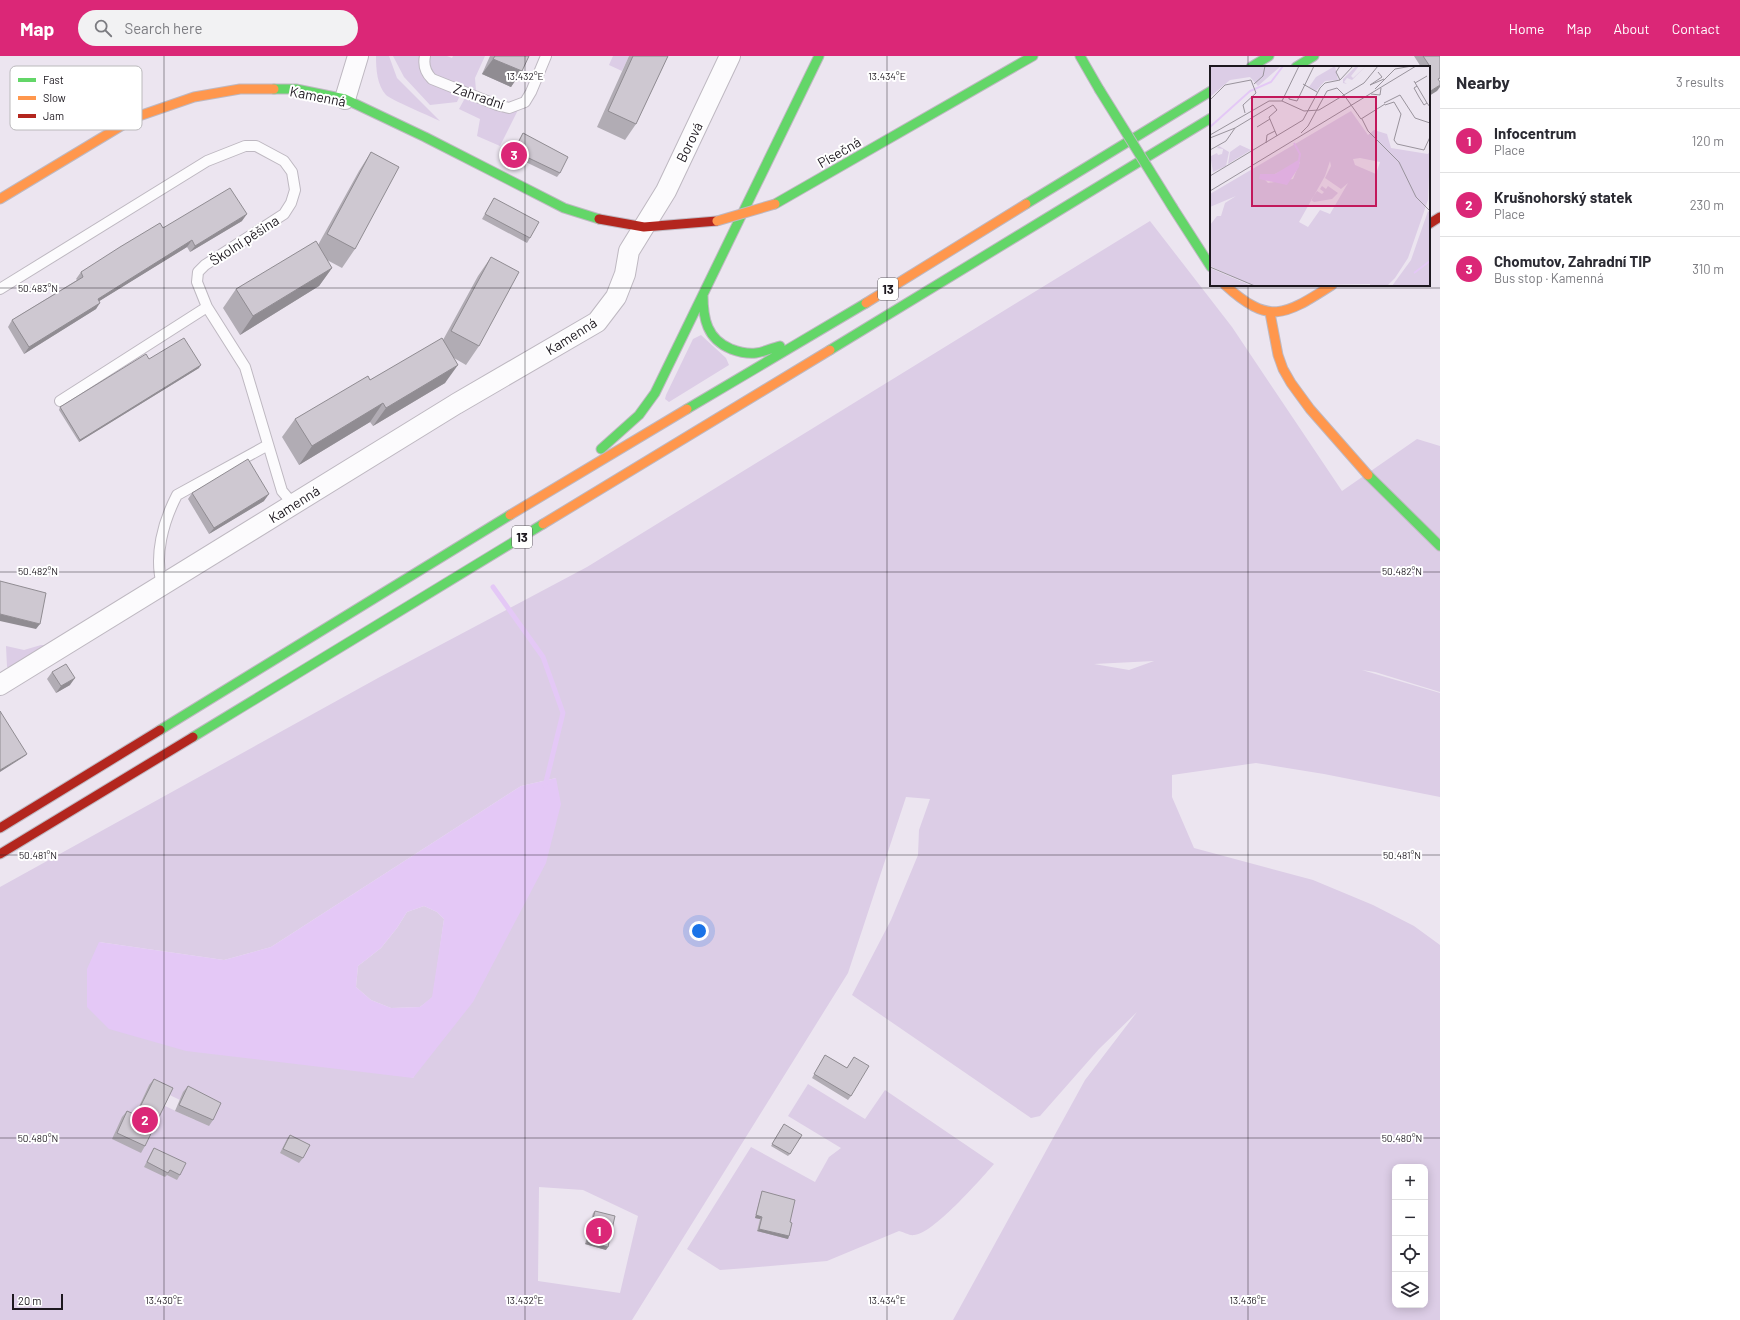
<!DOCTYPE html>
<html lang="en">
<head>
<meta charset="utf-8">
<style>
  :root { --surface:#fff; --page:#f2f2f3; --text:#2b2b33; --muted:#7c7c81; --line:#e1e1e2; --accent:#db2777 }
  body { margin:0; font-family:Barlow,sans-serif; background:var(--page); color:var(--text) }
  .controls { position:absolute; right:12px; bottom:12px; display:grid; overflow:hidden; border-radius:8px; box-shadow:0 2px 10px #0003 }
  .controls button { width:36px; height:36px; display:grid; place-items:center; padding:0; border:0; border-bottom:1px solid var(--line); background:var(--surface); color:var(--text); font:20px sans-serif }
  .scale { position:absolute; left:12px; bottom:10px; width:51px; box-sizing:border-box; padding-left:4px; border:2px solid #1d181f; border-top:0; font-size:11px; line-height:14px; white-space:nowrap; color:#1d181f; -webkit-text-stroke:3px #fff; paint-order:stroke }
  .you { position:absolute; left:699px; top:875px; width:14px; height:14px; margin:-10px; border:3px solid #fff; border-radius:50%; background:#1a73e8; box-shadow:0 0 0 6px #1a73e833 }
  .badge { display:grid; place-items:center; width:26px; height:26px; border-radius:50%; background:var(--accent); color:#fff; font-size:13px; font-weight:700 }
  .pin { position:absolute; translate:-50% -50%; border:2px solid #fff; box-shadow:0 1px 4px #0006 }
  .list { margin:0; padding:0; list-style:none }
  h2 { display:flex; justify-content:space-between; align-items:center; height:52px; margin:0; padding:0 16px; font-size:17px }
  h2 small { font-size:13px; font-weight:400; color:var(--muted) }
  .list li { display:grid; grid-template-columns:26px 1fr auto; gap:12px; align-items:center; box-sizing:border-box; height:64px; padding:0 16px; border-top:1px solid var(--line) }
  .list b { display:block; font-size:15px; white-space:nowrap }
  .list p { margin:0; font-size:13px; white-space:nowrap; color:var(--muted) }
  .list em { font-size:13px; font-style:normal; color:var(--muted) }
  .icon { flex:none; width:22px; height:22px; fill:none; stroke:currentColor; stroke-width:2; stroke-linecap:round; stroke-linejoin:round }
  .map { position:relative; flex:none; width:1440px; height:1264px; overflow:hidden }
  header { display:flex; align-items:center; gap:24px; box-sizing:border-box; height:56px; padding:0 20px; background:var(--accent); color:#fff }
  header strong { font-size:19px }
  nav { display:flex; gap:22px; margin-inline-start:auto; font-size:14px }
  .search { width:280px; height:36px; background:var(--page); display:flex; align-items:center; gap:10px; box-sizing:border-box; padding:0 14px; border-radius:22px; color:var(--muted); font-size:15px }
  main { display:flex }
  aside { flex:1; background:var(--surface) }
  .map>svg:first-child { display:block }
  .green { fill:#dccde6; fill-rule:evenodd }
  .water { fill:#e4c8f6; fill-rule:evenodd }
  .lines { fill:none; stroke-linecap:round; stroke-linejoin:round }
  .stream { stroke:#e4c8f6; stroke-width:5 }
  .lane-casing { stroke:#beb8c1; stroke-width:12 }
  .street-casing { stroke:#beb8c1; stroke-width:22 }
  .fast-casing { stroke:#beb8c1; stroke-width:11 }
  .slow-casing { stroke:#beb8c1; stroke-width:11 }
  .jam-casing { stroke:#beb8c1; stroke-width:11 }
  .lane { stroke:#fcfbfd; stroke-width:10 }
  .street { stroke:#fcfbfd; stroke-width:20 }
  .fast { stroke:#63d668; stroke-width:9 }
  .slow { stroke:#ff974d; stroke-width:9 }
  .jam { stroke:#b3261e; stroke-width:9 }
  .fast-bridge-casing { stroke:#beb8c1; stroke-width:11; stroke-linecap:butt }
  .slow-bridge-casing { stroke:#beb8c1; stroke-width:11; stroke-linecap:butt }
  .fast-bridge { stroke:#63d668; stroke-width:9 }
  .slow-bridge { stroke:#ff974d; stroke-width:9 }
  .wall { fill:#b1acb4 }
  .shaded-wall { fill:#908c92 }
  .building { fill:#cec8d1; stroke:#908c92 }
  .ticks { fill:none; stroke:#1d181f; stroke-width:1; stroke-opacity:0.45 }
  .labels { text-anchor:middle; dominant-baseline:central; stroke-width:4; stroke-linejoin:round; paint-order:stroke }
  .shield { fill:#fff; stroke:#615d62; stroke-width:1 }
  .shield-label { font-size:13px; font-weight:bold; fill:#1d181f }
  .street-label { font-size:14px; fill:#1d181f; stroke:#fff }
  .inset-river { fill:none; stroke:#e4c8f6; stroke-width:2 }
  .inset-road { fill:none; stroke:#99939c; stroke-width:1 }
  .view { fill:#c2185b; fill-opacity:0.15; stroke:#c2185b; stroke-width:2 }
  .inset-edge { fill:none; stroke:#1d181f; stroke-width:2 }
  .key { fill:#fff; stroke:#bbbabc; stroke-width:1 }
  .key-label { font-size:11px; fill:#1d181f }
  .ticks-label { font-size:10px; text-anchor:middle; fill:#1d181f; stroke:#fff; stroke-width:4; stroke-linejoin:round; paint-order:stroke }
</style>
</head>
<body>
<header>
<strong>Map</strong>
<div class="search"><svg class="icon" aria-label="search" viewBox="0 0 24 24"><circle cx="10" cy="10" r="6"/><path d="M15 15l6 6"/></svg>Search here</div>
<nav><a>Home</a><a>Map</a><a>About</a><a>Contact</a></nav>
</header>
<main>
<div class="map">
<svg width="1440" height="1264" viewBox="0 0 1440 1264">
  <rect width="100%" height="100%" fill="#ece5f0"/>
  <!-- green -->
  <path class="green" d="M 376,0 L 389,0 L 397,22 L 440,65 C 430,60 391,44 386,39 C 377,29 376,13 376,0 Z
    M 393,0 L 421,0 C 419,10 420,17 428,25 L 460,39 L 457,46 L 430,49 L 404,21 Z
    M 429,0 L 447,0 L 452,2 L 453,0 L 485,0 L 475,22 L 476,35 L 432,18 L 429,12 Z
    M 613,0 L 629,0 L 622,15 L 609,9 Z
    M 465,42 L 495,53 L 518,54 L 500,90 L 477,80 L 480,63 L 459,53 Z
    M 1150,165 L 1232,271 L 1342,435 L 1417,383 L 1440,390 L 1440,636 L 1375,616 L 1362,614 L 1440,637 L 1440,741 L 1324,718 L 1256,707 L 1172,719 L 1172,741 L 1194,792 L 1313,824 L 1373,849 L 1414,870 L 1440,889 L 1440,1264 L 953,1264 L 1085,1024 L 1137,956 L 1099,993 L 1040,1060 L 1031,1062 L 852,939 L 891,864 L 918,799 L 919,774 L 930,743 L 906,741 L 848,917 L 632,1264 L 0,1264 L 0,831 L 378,622 L 587,511 ZM 1154,605 L 1129,614 L 1094,608 ZM 556,722 L 413,1022 L 99,886 L 224,904 L 271,891 L 521,730 ZM 149,1029 L 180,1044 L 195,1064 L 163,1049 L 112,1083 L 132,1066 ZM 1395,1111 L 1425,1111 L 1425,1249 L 1395,1249 ZM 539,1131 L 583,1134 L 638,1160 L 620,1237 L 538,1225 Z
    M 701,279 L 726,302 L 729,309 L 669,346 L 665,343 L 666,339 L 693,283 Z
    M 41,589 L 51,589 L 11,612 L 7,611 L 6,590 L 24,594 Z
    M 424,850 L 437,856 L 444,863 L 433,941 L 420,951 L 391,952 L 371,944 L 356,931 L 358,910 L 381,892 L 397,872 L 407,856 Z
    M 808,1028 L 865,1063 L 885,1034 L 994,1108 C 981,1123 932,1179 914,1179 C 910,1180 904,1176 899,1175 L 827,1205 L 747,1212 L 720,1214 L 687,1193 L 751,1091 L 815,1126 L 829,1101 L 841,1092 L 788,1060 ZM 755,1161 L 791,1169 L 757,1175 L 760,1163 Z"/>
  <!-- water -->
  <path class="water" d="M 556,722 L 561,748 L 546,807 L 473,946 L 413,1022 L 186,995 L 109,973 L 87,951 L 87,913 L 99,886 L 224,904 L 271,891 L 521,730 ZM 424,850 L 437,856 L 444,863 L 432,941 L 420,951 L 391,952 L 371,944 L 356,931 L 358,910 L 381,892 L 397,872 L 407,856 Z"/>
  <g class="lines">
    <!-- stream -->
    <path class="stream" d="M 493,531 L 543,601 L 563,657 L 545,730"/>
    <!-- lane casing -->
    <g class="lane-casing">
      <path id="lane" d="M 425,0 C 423,9 425,16 432,23 L 497,49 L 509,52 L 525,46 L 531,36 L 546,0
        M 0,233 L 207,105 L 245,90 L 256,90 L 284,105 L 292,116 L 295,134 L 291,147 L 284,158 L 205,209 L 198,216 L 197,226 L 207,251 L 245,311 L 282,435 L 294,449
        M 60,345 L 207,251
        M 162,529 C 154,499 163,466 177,439 L 268,389"/>
    </g>
    <!-- street casing -->
    <g class="street-casing">
      <path id="street" d="M 345,43 L 358,0
        M 0,629 L 456,348 L 597,266 L 616,241 L 625,218 L 629,195 L 666,135 L 730,0"/>
    </g>
    <!-- fast casing -->
    <g class="fast-casing">
      <path id="fast" d="M 1080,0 L 1099,33
        M 1251,11 L 1269,0
        M 1296,11 L 1314,0
        M 274,33 L 296,33 L 345,43 L 425,81 L 564,152 L 599,163
        M 775,148 L 1033,0
        M 1026,148 L 1211,35
        M 1173,152 L 1211,211
        M 703,239 C 703,263 707,283 731,293 C 739,296 747,298 756,297 C 764,296 772,292 780,290
        M 830,294 L 1211,62
        M 687,353 L 866,247
        M 601,393 L 639,359 L 655,337 L 819,0
        M 1368,419 L 1440,490
        M 160,674 L 510,459
        M 193,681 L 543,468"/>
    </g>
    <!-- slow casing -->
    <g class="slow-casing">
      <path id="slow" d="M 0,143 L 136,61 L 194,41 L 240,33 L 274,33
        M 1225,229 C 1270,270 1285,259 1332,229
        M 866,247 L 1026,148
        M 1270,257 L 1278,299 L 1283,313 L 1291,327 L 1310,353 L 1368,419
        M 510,459 L 687,353
        M 543,468 L 830,294"/>
    </g>
    <!-- jam casing -->
    <g class="jam-casing">
      <path id="jam" d="M 599,163 L 644,171 L 717,165
        M 1429,168 L 1440,161
        M 0,772 L 160,674
        M 0,798 L 193,681"/>
    </g>
    <!-- lane -->
    <use href="#lane" class="lane"/>
    <!-- street -->
    <use href="#street" class="street"/>
    <!-- fast -->
    <use href="#fast" class="fast"/>
    <!-- slow -->
    <use href="#slow" class="slow"/>
    <!-- jam -->
    <use href="#jam" class="jam"/>
    <!-- fast-bridge casing -->
    <g class="fast-bridge-casing">
      <path id="fast-bridge" d="M 1099,33 L 1173,152"/>
    </g>
    <!-- slow-bridge casing -->
    <g class="slow-bridge-casing">
      <path id="slow-bridge" d="M 717,165 L 775,148"/>
    </g>
    <!-- fast-bridge -->
    <use href="#fast-bridge" class="fast-bridge"/>
    <!-- slow-bridge -->
    <use href="#slow-bridge" class="slow-bridge"/>
  </g>
  <!-- wall -->
  <path class="wall" d="M 490,0 L 529,0 L 511,31 L 482,18 Z
    M 629,0 L 668,0 L 636,68 L 625,84 L 597,71 Z
    M 1414,0 L 1440,0 L 1437,35 L 1429,11 L 1421,11 Z
    M 523,77 L 560,117 L 557,121 L 511,99 L 520,82 Z
    M 371,96 L 355,193 L 342,212 L 327,204 L 332,212 L 319,230 L 240,279 L 223,252 L 236,233 L 318,189 L 359,115 Z
    M 494,142 L 530,182 L 527,187 L 482,163 Z
    M 242,165 L 190,196 L 187,191 L 99,245 L 96,253 L 24,298 L 8,271 L 12,264 L 77,224 L 76,223 L 81,216 L 163,172 Z
    M 491,201 L 479,290 L 466,309 L 454,302 L 445,327 L 373,370 L 370,366 L 299,409 L 282,381 L 295,363 L 370,324 L 443,284 L 478,220 Z
    M 149,303 L 199,312 L 79,386 L 59,354 L 60,351 Z
    M 192,437 L 264,445 L 209,478 L 188,443 Z
    M 52,616 L 70,629 L 56,637 L 47,623 Z
    M 825,999 L 847,1012 L 854,1001 L 851,1040 L 848,1044 L 812,1022 Z
    M 154,1023 L 145,1090 L 141,1097 L 112,1083 L 122,1061 L 127,1055 L 135,1059 L 149,1029 Z
    M 188,1030 L 213,1064 L 209,1070 L 175,1055 L 183,1036 Z
    M 784,1068 L 790,1098 L 788,1100 L 771,1090 Z
    M 290,1079 L 303,1102 L 299,1107 L 280,1097 L 287,1083 Z
    M 154,1092 L 180,1119 L 177,1124 L 167,1119 L 165,1121 L 144,1111 L 151,1097 Z
    M 762,1135 L 790,1166 L 789,1180 L 788,1183 L 757,1175 L 760,1163 L 755,1162 L 761,1138 Z
    M 595,1155 L 606,1194 L 585,1188 L 593,1157 Z"/>
  <!-- shaded-wall -->
  <path class="shaded-wall" d="M 493,3 L 522,15 L 511,31 L 482,18 Z
    M 1440,29 L 1440,31 L 1437,35 L 1429,40 L 1429,36 Z
    M 247,158 L 242,165 L 190,196 L 195,190 Z
    M 192,184 L 187,191 L 93,249 L 98,243 Z
    M 332,212 L 319,230 L 240,279 L 253,260 Z
    M 100,247 L 96,253 L 24,298 L 29,291 Z
    M 201,309 L 199,312 L 79,386 L 80,384 Z
    M 458,309 L 445,327 L 373,370 L 386,352 Z
    M 383,347 L 370,366 L 299,409 L 312,390 Z
    M 269,438 L 264,445 L 209,478 L 214,472 Z
    M 0,558 L 40,568 L 36,573 L 0,565 Z
    M 75,622 L 70,629 L 56,637 L 61,630 Z
    M 27,698 L 25,700 L 0,716 L 0,714 Z
    M 756,1159 L 762,1161 L 760,1163 L 755,1162 Z
    M 759,1173 L 789,1180 L 788,1183 L 757,1175 Z
    M 587,1186 L 608,1191 L 606,1194 L 585,1188 Z"/>
  <!-- building -->
  <path class="building" d="M 495,0 L 529,0 L 522,15 L 493,3 Z
    M 633,0 L 668,0 L 636,68 L 608,55 Z
    M 1423,0 L 1440,0 L 1440,22 L 1438,23 L 1440,26 L 1440,29 L 1429,36 L 1429,11 L 1425,11 L 1429,9 Z
    M 523,77 L 568,101 L 560,117 L 514,95 Z
    M 371,96 L 399,111 L 355,193 L 327,178 Z
    M 230,132 L 247,158 L 195,190 L 192,184 L 98,243 L 100,247 L 29,291 L 12,264 L 83,221 L 81,216 L 120,191 L 160,167 L 163,172 Z
    M 494,142 L 539,166 L 530,182 L 485,158 Z
    M 316,185 L 332,212 L 253,260 L 236,233 Z
    M 491,201 L 519,216 L 479,290 L 451,275 Z
    M 184,282 L 201,309 L 80,384 L 60,351 L 146,298 L 149,303 Z
    M 442,282 L 458,309 L 386,352 L 383,347 L 312,390 L 295,363 L 368,320 L 370,324 Z
    M 248,403 L 269,438 L 214,472 L 192,437 Z
    M 0,525 L 46,537 L 40,568 L 0,558 Z
    M 66,608 L 75,622 L 61,630 L 52,616 Z
    M 0,655 L 27,698 L 0,714 Z
    M 825,999 L 847,1012 L 854,1001 L 869,1010 L 851,1040 L 814,1018 Z
    M 154,1023 L 173,1032 L 145,1090 L 117,1077 L 127,1055 L 136,1059 Z
    M 188,1030 L 221,1047 L 213,1064 L 179,1049 Z
    M 784,1068 L 802,1079 L 790,1098 L 772,1088 Z
    M 290,1079 L 310,1089 L 303,1102 L 283,1093 Z
    M 154,1092 L 186,1107 L 180,1119 L 170,1114 L 168,1117 L 147,1106 Z
    M 762,1135 L 795,1144 L 790,1166 L 792,1167 L 789,1180 L 759,1173 L 762,1161 L 756,1159 Z
    M 595,1155 L 615,1160 L 608,1191 L 587,1186 Z"/>
  <!-- ticks -->
  <path class="ticks" d="M 164,0 L 164,1264M 525,0 L 525,1264M 887,0 L 887,1264M 1248,0 L 1248,11M 1248,229 L 1248,1264M 0,232 L 1440,232M 0,516 L 1440,516M 0,799 L 1440,799M 0,1082 L 1440,1082"/>
  <g class="labels">
    <!-- shield labels -->
    <g class="shield">
      <rect x="878" y="222" width="20" height="22" rx="3"/>
      <rect x="512" y="470" width="20" height="22" rx="3"/>
    </g>
    <g class="shield-label">
      <text x="888" y="233">13</text>
      <text x="522" y="481">13</text>
    </g>
    <!-- street labels -->
    <g class="street-label">
      <text transform="translate(318 40) rotate(11)">Kamenná</text>
      <text transform="translate(479 40) rotate(19)">Zahradní</text>
      <text transform="translate(689 86) rotate(-64)">Borová</text>
      <text transform="translate(839 96) rotate(-30)">Písečná</text>
      <text transform="translate(244 184) rotate(-33)">Školní pěšina</text>
      <text transform="translate(571 280) rotate(-32)">Kamenná</text>
      <text transform="translate(294 448) rotate(-32)">Kamenná</text>
    </g>
  </g>
  <!-- overview -->
  <g transform="translate(1210 10)">
    <rect width="220" height="220" fill="#ece5f0"/>
    <path d="M 0,0 L 71,0 L 48,20 L 40,11 L 20,14 L 0,31 ZM 125,0 L 128,14 L 115,15 L 106,25 L 99,21 L 106,11 ZM 146,0 L 149,0 L 141,10 L 143,12 L 156,0 L 142,14 L 137,12 L 134,16 L 137,18 L 133,17 L 133,13 ZM 141,45 L 158,69 L 164,64 L 177,68 L 181,82 L 218,88 L 220,85 L 218,134 L 198,192 L 185,212 L 177,220 L 160,220 L 160,218 L 43,220 L 0,200 L 0,159 L 7,150 L 11,150 L 15,137 L 26,130 L 0,141 L 0,128 ZM 150,92 L 170,96 L 166,108 L 145,99 L 143,93 ZM 120,95 L 121,100 L 115,112 L 131,123 L 138,117 L 120,148 L 110,144 L 98,161 L 89,156 L 115,110 ZM 90,96 L 83,113 L 58,117 L 50,108 L 65,108 ZM 30,79 L 41,84 L 18,98 L 20,86 ZM 9,80 L 19,86 L 16,100 L 3,106 L 0,88 L 1,90 L 7,87 L 8,89 L 12,88 L 13,84 L 10,83 L 13,84 L 13,83 L 7,82 ZM 112,120 L 116,123 L 118,120 L 128,127 L 122,133 L 104,136 L 101,134 L 107,125 L 112,128 L 114,126 L 110,123 ZM 218,145 L 220,147 L 220,220 L 182,220 L 201,194 ZM 0,202 L 42,220 L 0,220 Z" fill="#dccde6" fill-rule="evenodd"/>
    <path d="M 90,93 L 89,101 L 77,119 L 49,113 L 50,108 L 65,108 Z" fill="#e4c8f6"/>
    <path class="inset-river" d="M 0,61 L 40,25 L 61,16 L 73,0M 84,77 L 90,88 L 89,94M 204,207 L 220,195"/>
    <path class="inset-road" d="M 130,0 L 126,6 L 130,14M 168,6 L 172,11 L 160,19 L 174,13M 204,15 L 207,20 L 204,22 L 209,31 L 214,39 L 217,37 L 220,41M 205,17 L 217,10M 44,18 L 53,10 L 55,0M 93,18 L 107,26M 207,20 L 217,37M 165,23 L 185,3 L 202,0M 161,28 L 170,29 L 171,22M 134,29 L 151,53 L 175,38M 79,30 L 79,33 L 87,35 L 104,0M 0,34 L 15,19 L 41,14 L 46,27 L 33,39 L 35,47M 72,35 L 89,0M 174,37 L 190,29 L 205,52 L 220,57M 175,39 L 184,36 L 191,48 L 184,74 L 187,78 L 214,84 L 220,71M 152,53 L 158,65 L 189,96 L 206,131 L 220,145M 47,61 L 60,53M 91,67 L 98,60 L 117,25 L 127,22 L 134,29M 0,69 L 59,35 L 72,35 L 94,45 L 109,44 L 154,17 L 168,0M 0,72 L 25,62 L 63,39 L 67,44 L 59,51 L 67,70M 56,77 L 57,69 L 65,65M 0,84 L 16,75 L 25,62M 0,110 L 93,54 L 110,22 L 115,17 L 130,14 L 143,0M 0,125 L 206,0M 0,201 L 45,220"/>
    <path class="view" d="M 42,31 L 166,31 L 166,140 L 42,140 Z"/>
    <rect width="220" height="220" class="inset-edge"/>
  </g>
  <!-- legend -->
  <rect x="10" y="10" width="132" height="64" rx="6" class="key"/>
  <rect x="18" y="22" width="18" height="4" fill="#63d668"/>
  <rect x="18" y="40" width="18" height="4" fill="#ff974d"/>
  <rect x="18" y="58" width="18" height="4" fill="#b3261e"/>
  <g class="key-label">
    <text x="43" y="28">Fast</text>
    <text x="43" y="46">Slow</text>
    <text x="43" y="64">Jam</text>
  </g>
  <g class="ticks-label">
    <text x="525" y="24">13.432°E</text>
    <text x="887" y="24">13.434°E</text>
    <text x="38" y="236">50.483°N</text>
    <text x="38" y="519">50.482°N</text>
    <text x="1402" y="519">50.482°N</text>
    <text x="38" y="803">50.481°N</text>
    <text x="1402" y="803">50.481°N</text>
    <text x="38" y="1086">50.480°N</text>
    <text x="1402" y="1086">50.480°N</text>
    <text x="164" y="1248">13.430°E</text>
    <text x="525" y="1248">13.432°E</text>
    <text x="887" y="1248">13.434°E</text>
    <text x="1248" y="1248">13.436°E</text>
  </g>
</svg>
<div class="controls">
<button>+</button>
<button>−</button>
<button><svg class="icon" aria-label="locate" viewBox="0 0 24 24"><circle cx="12" cy="12" r="6"/><path d="M12 2v4M12 18v4M2 12h4M18 12h4"/></svg></button>
<button><svg class="icon" aria-label="layers" viewBox="0 0 24 24"><path d="M12 4l9 5-9 5-9-5zM3 14l9 5 9-5"/></svg></button>
</div>
<div class="scale">20 m</div>
<div class="you"></div>
<div class="pin badge" style="left:599px;top:1175px">1</div>
<div class="pin badge" style="left:145px;top:1064px">2</div>
<div class="pin badge" style="left:514px;top:99px">3</div>
</div>
<aside>
<h2>Nearby<small>3 results</small></h2>
<ul class="list">
<li><span class="badge">1</span><div><b>Infocentrum</b><p>Place</p></div><em>120 m</em></li>
<li><span class="badge">2</span><div><b>Krušnohorský statek</b><p>Place</p></div><em>230 m</em></li>
<li><span class="badge">3</span><div><b>Chomutov, Zahradní TIP</b><p>Bus stop · Kamenná</p></div><em>310 m</em></li>
</ul>
</aside>
</main>
</body>
</html>
